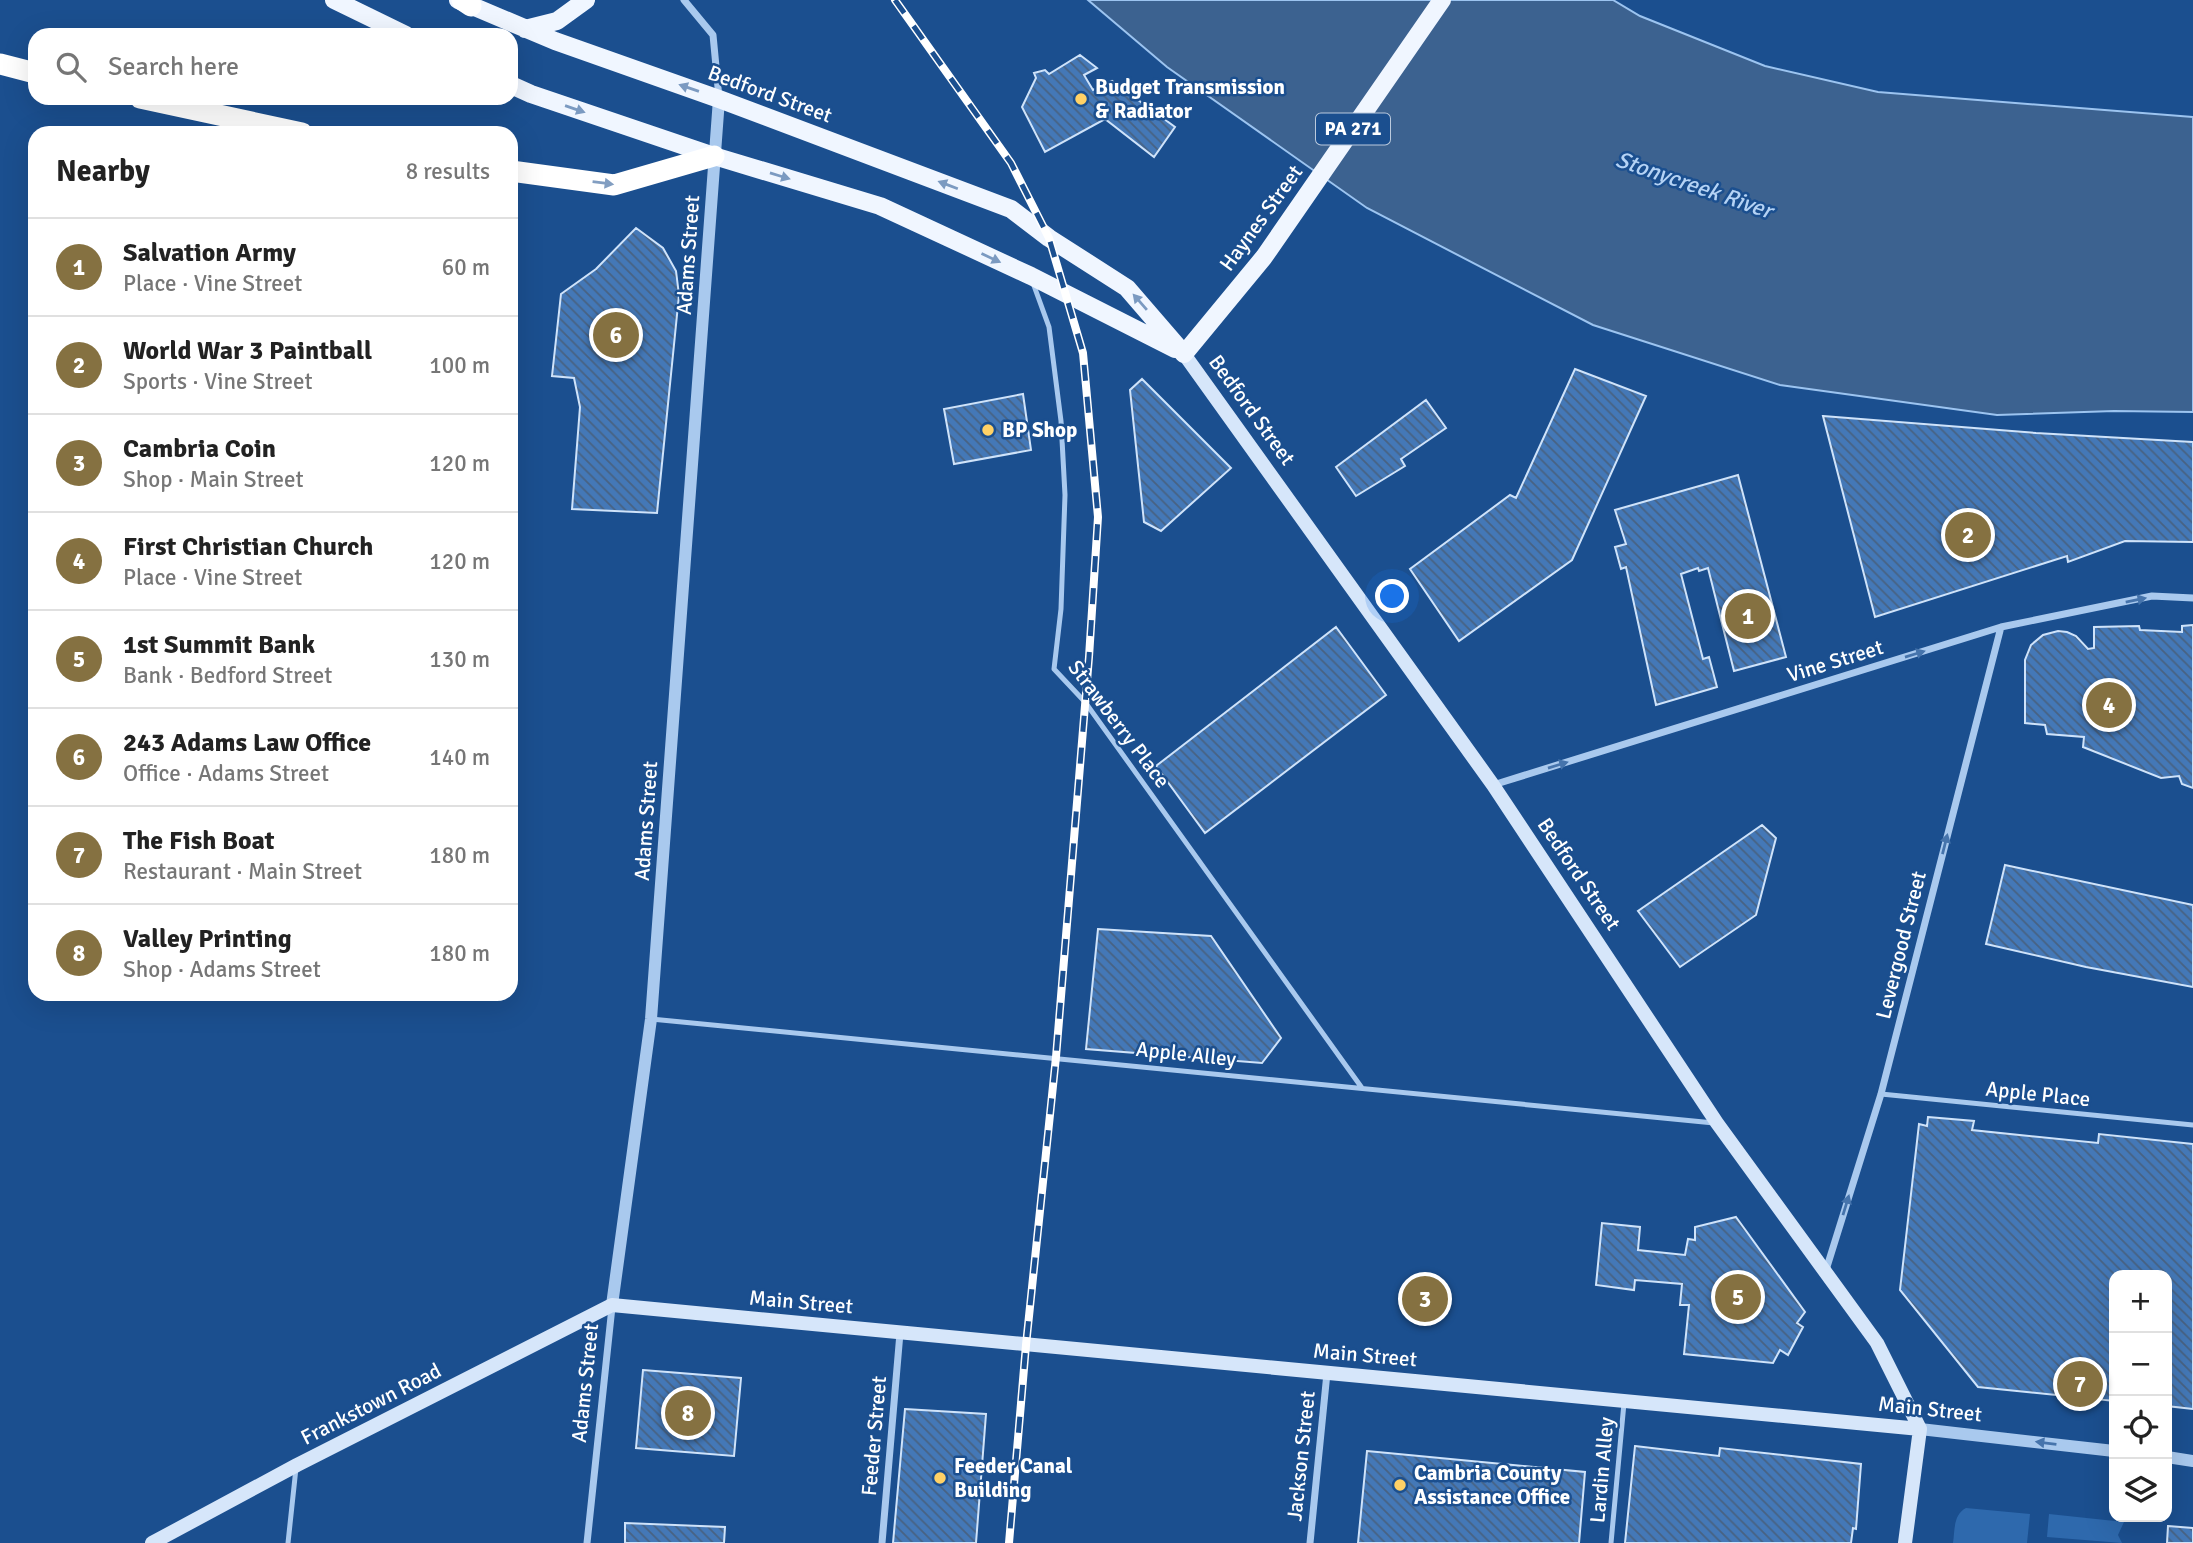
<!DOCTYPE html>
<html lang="en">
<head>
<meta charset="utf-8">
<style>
  :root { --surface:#fff; --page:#f2f2f2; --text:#222; --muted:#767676; --line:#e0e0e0; --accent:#857141 }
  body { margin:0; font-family:Signika,sans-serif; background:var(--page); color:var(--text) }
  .controls { position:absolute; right:21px; bottom:21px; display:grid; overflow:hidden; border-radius:14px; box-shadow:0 7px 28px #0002 }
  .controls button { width:63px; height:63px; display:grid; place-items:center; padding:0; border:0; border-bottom:2px solid var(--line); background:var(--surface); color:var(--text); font:35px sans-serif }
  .you { position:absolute; left:1393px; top:597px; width:24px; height:24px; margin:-18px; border:5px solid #fff; border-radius:50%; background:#1a73e8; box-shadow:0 0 0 10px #1a73e833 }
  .badge { display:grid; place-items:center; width:46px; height:46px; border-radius:50%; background:var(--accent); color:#fff; font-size:23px; font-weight:700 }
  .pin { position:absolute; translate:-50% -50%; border:4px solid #fff; box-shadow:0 2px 7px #0006 }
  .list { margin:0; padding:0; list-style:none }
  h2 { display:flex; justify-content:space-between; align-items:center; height:91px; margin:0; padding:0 28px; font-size:30px }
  h2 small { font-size:23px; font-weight:400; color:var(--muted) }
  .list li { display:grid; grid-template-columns:46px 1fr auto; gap:21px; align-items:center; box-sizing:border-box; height:98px; padding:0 28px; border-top:2px solid var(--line) }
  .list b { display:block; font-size:26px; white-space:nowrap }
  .list p { margin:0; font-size:23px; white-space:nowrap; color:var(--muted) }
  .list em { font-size:23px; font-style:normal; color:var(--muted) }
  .icon { flex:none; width:38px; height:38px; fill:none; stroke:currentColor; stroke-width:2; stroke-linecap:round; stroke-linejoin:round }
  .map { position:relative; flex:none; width:2193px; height:1543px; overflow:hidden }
  .search { position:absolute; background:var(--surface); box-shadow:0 7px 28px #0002; left:28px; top:28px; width:490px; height:77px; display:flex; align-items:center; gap:18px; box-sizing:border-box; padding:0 24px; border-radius:21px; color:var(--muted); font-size:26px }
  .panel { position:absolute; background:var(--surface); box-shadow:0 7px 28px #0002; left:28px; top:126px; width:490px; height:875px; border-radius:21px }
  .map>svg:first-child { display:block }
  .green { fill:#2e69ad }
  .water { fill:#3c6290; stroke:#9cc4f0; stroke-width:2 }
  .building { fill:url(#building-back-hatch); stroke:#cfe3fa; stroke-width:2 }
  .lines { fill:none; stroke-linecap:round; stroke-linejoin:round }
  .service { stroke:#a9c9ee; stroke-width:5 }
  .minor { stroke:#a9c9ee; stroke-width:7 }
  .tertiary { stroke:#a9c9ee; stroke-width:12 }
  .secondary { stroke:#d6e6fa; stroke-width:14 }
  .primary { stroke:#f0f6ff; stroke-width:18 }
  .motorway { stroke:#fff; stroke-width:21 }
  .rail-casing { stroke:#fff; stroke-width:8 }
  .rail { stroke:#1b4f8f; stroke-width:5; stroke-dasharray:16; stroke-linecap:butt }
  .oneway { fill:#7b9ac1 }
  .oneway2 { fill:#829ec1 }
  .oneway3 { fill:#4674ac }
  .poi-dot { fill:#ffd166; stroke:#1b4f8f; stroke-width:2.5 }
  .labels { text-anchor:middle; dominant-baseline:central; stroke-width:5; stroke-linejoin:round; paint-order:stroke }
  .shield { fill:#1b4f8f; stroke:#bbcadd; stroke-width:2 }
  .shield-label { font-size:19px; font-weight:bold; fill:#fff }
  .poi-label { font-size:21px; font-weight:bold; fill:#fff; stroke:#1b4f8f; text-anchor:start }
  .street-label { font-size:21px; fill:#fff; stroke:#1b4f8f }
  .water-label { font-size:23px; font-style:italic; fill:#b5d3f5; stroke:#1b4f8f }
</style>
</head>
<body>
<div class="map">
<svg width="2193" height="1543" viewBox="0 0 2193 1543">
  <defs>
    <pattern id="building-back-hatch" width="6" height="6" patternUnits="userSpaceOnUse" patternTransform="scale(1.75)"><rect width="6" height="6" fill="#4478b7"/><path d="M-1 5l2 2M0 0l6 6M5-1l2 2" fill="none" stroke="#486282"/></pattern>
  </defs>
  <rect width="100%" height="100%" fill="#1b4f8f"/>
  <!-- green -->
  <path class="green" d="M 1966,1508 L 2030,1514 L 2027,1543 L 1953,1543 C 1955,1530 1953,1515 1966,1508 Z
    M 2049,1514 L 2124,1522 L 2118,1535 L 2122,1543 L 2047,1537 Z"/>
  <!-- water -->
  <path class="water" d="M 1088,0 L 1613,0 L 1640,16 L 1765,66 L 1878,92 L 2193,117 L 2193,412 L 2114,411 L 1997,415 L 1780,385 L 1593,325 L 1367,208 L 1167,67 Z"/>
  <!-- building -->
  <path class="building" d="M 1080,55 L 1097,68 L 1084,75 L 1093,90 L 1112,81 L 1175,127 L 1154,157 L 1105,119 L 1045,152 L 1022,107 L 1036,78 L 1034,73 L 1045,70 L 1049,74 Z
    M 636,228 L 663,248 L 676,271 L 679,295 L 657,513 L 572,509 L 580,407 L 574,378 L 552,376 L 561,294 L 596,269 Z
    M 1575,369 L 1646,396 L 1572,560 L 1459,641 L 1410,569 L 1510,495 L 1516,498 Z
    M 1142,379 L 1231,468 L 1161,531 L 1144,522 L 1130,390 Z
    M 1023,394 L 1031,450 L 954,464 L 944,409 Z
    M 1426,400 L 1446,428 L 1401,459 L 1405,466 L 1356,496 L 1336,467 Z
    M 1823,416 L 2036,433 L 2193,442 L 2193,542 L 2125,541 L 2068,562 L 2067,556 L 1875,617 Z
    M 1738,475 L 1786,657 L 1734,671 L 1708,568 L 1699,571 L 1698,568 L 1681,574 L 1703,659 L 1709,657 L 1717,687 L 1656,705 L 1626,567 L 1621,569 L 1615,547 L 1626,544 L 1615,510 Z
    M 2193,625 L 2193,788 L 2182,784 L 2179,776 L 2161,778 L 2083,747 L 2084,737 L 2047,734 L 2045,725 L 2025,723 L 2025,660 L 2031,645 L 2043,635 L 2058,631 L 2067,632 L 2076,636 L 2088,649 L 2094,648 L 2094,627 L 2139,626 L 2140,630 L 2182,632 L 2182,626 Z
    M 1336,627 L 1386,695 L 1205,833 L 1156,766 Z
    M 1762,825 L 1776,838 L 1756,915 L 1680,967 L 1638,911 Z
    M 2005,865 L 2193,905 L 2193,987 L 2086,967 L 1986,944 Z
    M 1098,929 L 1211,936 L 1281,1038 L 1262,1063 L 1086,1049 Z
    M 1928,1117 L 1974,1121 L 1972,1130 L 2098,1143 L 2099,1134 L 2193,1144 L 2193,1409 L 2167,1406 L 2167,1275 L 2114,1275 L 2114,1401 L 1978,1387 L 1900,1290 L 1919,1124 L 1927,1126 Z
    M 1736,1217 L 1805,1312 L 1797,1323 L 1803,1327 L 1788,1355 L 1780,1350 L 1773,1363 L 1684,1354 L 1689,1305 L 1680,1305 L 1682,1284 L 1635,1280 L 1634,1290 L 1596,1285 L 1602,1223 L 1640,1227 L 1638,1250 L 1685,1255 L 1688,1239 L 1695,1240 L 1695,1227 Z
    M 643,1370 L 741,1378 L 734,1456 L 636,1448 Z
    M 905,1409 L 986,1414 L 976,1543 L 893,1543 Z
    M 1635,1446 L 1719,1456 L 1720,1448 L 1861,1464 L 1856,1529 L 1853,1528 L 1851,1543 L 1625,1543 Z
    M 1367,1451 L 1585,1472 L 1579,1543 L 1358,1543 Z
    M 625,1523 L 725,1527 L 724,1543 L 625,1543 Z
    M 2168,1526 L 2193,1528 L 2193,1543 L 2167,1543 Z"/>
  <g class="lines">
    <!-- service -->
    <path class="service" d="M 1033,283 L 1049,327 L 1061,421 L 1065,495 L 1061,609 L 1054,669 L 1085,702 L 1362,1088
      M 651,1019 L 1714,1123
      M 1881,1094 L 2193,1125
      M 288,1543 L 296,1468
      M 1611,1543 L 1624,1403"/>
    <!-- minor -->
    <path class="minor" d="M 684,0 L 713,35 L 719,98
      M 1493,785 L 2001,627 L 2152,596 L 2193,598
      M 1826,1270 L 1881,1094 L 2001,627
      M 587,1543 L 612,1307
      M 882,1543 L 900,1333
      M 1310,1543 L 1327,1373"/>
    <!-- tertiary -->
    <path class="tertiary" d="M 612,1305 L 651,1019 L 719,99
      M 1920,1429 L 2114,1451
      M 2167,1457 L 2193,1461"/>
    <!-- secondary -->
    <path class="secondary" d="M 1184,354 L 1493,785 L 1717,1123 L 1877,1343 L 1920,1429
      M 152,1543 L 297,1465 L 612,1305 L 1920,1429
      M 1905,1543 L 1920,1429"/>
    <!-- primary -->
    <path class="primary" d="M 334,0 L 406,35
      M 458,0 L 555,41 L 719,99 L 1011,209 L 1049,238 L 1127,288 L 1184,354
      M 525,29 L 557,21 L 586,0
      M 511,85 L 531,94 L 714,156 L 880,206 L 1031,276 L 1175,349
      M 1184,354 L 1264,257 L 1442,0"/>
    <!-- motorway -->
    <path class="motorway" d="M 462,0 L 471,6
      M 0,64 L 35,73
      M 140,98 L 302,133
      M 511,171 L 614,185 L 714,156"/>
    <!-- rail casing -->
    <g class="rail-casing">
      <path id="rail" d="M 895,0 L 1011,163 L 1049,238 L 1083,353 L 1098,517 L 1089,657 L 1056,1057 L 1026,1345 L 1009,1543"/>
    </g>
    <!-- rail -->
    <use href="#rail" class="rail"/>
  </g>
  <!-- one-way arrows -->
  <defs><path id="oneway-solid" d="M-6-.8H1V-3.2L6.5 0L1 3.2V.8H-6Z" transform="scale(1.75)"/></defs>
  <g class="oneway">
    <use href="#oneway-solid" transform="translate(689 88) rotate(-161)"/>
    <use href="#oneway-solid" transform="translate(575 109) rotate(19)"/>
    <use href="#oneway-solid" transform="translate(780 176) rotate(17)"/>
    <use href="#oneway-solid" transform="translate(948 185) rotate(-159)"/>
    <use href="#oneway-solid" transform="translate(991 258) rotate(25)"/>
    <use href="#oneway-solid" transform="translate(1140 302) rotate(-131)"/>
  </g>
  <use class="oneway2" href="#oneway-solid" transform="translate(603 183) rotate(7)"/>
  <g class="oneway3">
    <use href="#oneway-solid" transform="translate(2136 600) rotate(-11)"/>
    <use href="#oneway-solid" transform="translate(1915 654) rotate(-17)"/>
    <use href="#oneway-solid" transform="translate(1558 765) rotate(-17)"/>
    <use href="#oneway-solid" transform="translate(1945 844) rotate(-76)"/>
    <use href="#oneway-solid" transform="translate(1846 1205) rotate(-73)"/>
    <use href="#oneway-solid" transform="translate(2046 1443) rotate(-173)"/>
  </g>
  <!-- markers -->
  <g class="poi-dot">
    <circle cx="1081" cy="99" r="7"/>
    <circle cx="988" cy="430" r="7"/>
    <circle cx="940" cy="1478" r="7"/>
    <circle cx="1400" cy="1485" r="7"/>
  </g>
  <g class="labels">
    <!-- shield labels -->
    <rect class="shield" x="1316" y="113.5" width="74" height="31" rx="5"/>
    <g class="shield-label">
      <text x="1353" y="129">PA 271</text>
    </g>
    <!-- poi labels -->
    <g class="poi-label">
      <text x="1095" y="87">Budget Transmission<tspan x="1095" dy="24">&amp; Radiator</tspan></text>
      <text x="1002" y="430">BP Shop</text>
      <text x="954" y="1466">Feeder Canal<tspan x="954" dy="24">Building</tspan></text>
      <text x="1414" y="1473">Cambria County<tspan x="1414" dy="24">Assistance Office</tspan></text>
    </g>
    <!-- street labels -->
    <g class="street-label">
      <text transform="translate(770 94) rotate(20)">Bedford Street</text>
      <text transform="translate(1261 218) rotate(-54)">Haynes Street</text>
      <text transform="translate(688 255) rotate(-86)">Adams Street</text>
      <text transform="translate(1252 410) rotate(54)">Bedford Street</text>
      <text transform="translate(1835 661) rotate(-17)">Vine Street</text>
      <text transform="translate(1119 724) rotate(53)">Strawberry Place</text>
      <text transform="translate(646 821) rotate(-86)">Adams Street</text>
      <text transform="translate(1579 874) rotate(56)">Bedford Street</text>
      <text transform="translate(1901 945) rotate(-76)">Levergood Street</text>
      <text transform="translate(1186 1054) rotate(6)">Apple Alley</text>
      <text transform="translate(2038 1094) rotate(6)">Apple Place</text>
      <text transform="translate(801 1302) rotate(5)">Main Street</text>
      <text transform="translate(1365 1355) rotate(5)">Main Street</text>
      <text transform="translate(585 1383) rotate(-84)">Adams Street</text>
      <text transform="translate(371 1404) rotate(-27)">Frankstown Road</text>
      <text transform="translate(1930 1409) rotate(6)">Main Street</text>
      <text transform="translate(874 1436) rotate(-85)">Feeder Street</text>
      <text transform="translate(1301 1456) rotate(-84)">Jackson Street</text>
      <text transform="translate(1602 1470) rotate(-85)">Lardin Alley</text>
    </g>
    <!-- water labels -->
    <g class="water-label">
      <text transform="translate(1694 185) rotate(19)">Stonycreek River</text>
    </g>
  </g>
</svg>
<div class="controls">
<button>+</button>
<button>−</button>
<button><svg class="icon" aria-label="locate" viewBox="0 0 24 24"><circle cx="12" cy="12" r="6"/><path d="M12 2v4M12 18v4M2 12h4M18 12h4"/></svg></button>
<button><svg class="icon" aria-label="layers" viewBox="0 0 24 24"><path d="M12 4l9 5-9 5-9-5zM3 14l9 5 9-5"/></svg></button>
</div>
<div class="you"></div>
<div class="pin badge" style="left:1748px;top:616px">1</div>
<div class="pin badge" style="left:1968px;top:535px">2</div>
<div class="pin badge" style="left:1425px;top:1299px">3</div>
<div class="pin badge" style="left:2109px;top:705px">4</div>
<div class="pin badge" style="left:1738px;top:1297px">5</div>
<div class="pin badge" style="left:616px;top:335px">6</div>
<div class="pin badge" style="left:2080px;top:1384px">7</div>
<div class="pin badge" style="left:688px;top:1413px">8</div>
<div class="search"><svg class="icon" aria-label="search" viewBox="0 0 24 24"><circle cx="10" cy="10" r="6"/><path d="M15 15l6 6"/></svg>Search here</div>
<section class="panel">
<h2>Nearby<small>8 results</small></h2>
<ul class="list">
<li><span class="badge">1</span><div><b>Salvation Army</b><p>Place · Vine Street</p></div><em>60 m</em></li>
<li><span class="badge">2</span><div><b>World War 3 Paintball</b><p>Sports · Vine Street</p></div><em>100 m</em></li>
<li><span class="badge">3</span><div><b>Cambria Coin</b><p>Shop · Main Street</p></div><em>120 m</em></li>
<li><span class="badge">4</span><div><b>First Christian Church</b><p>Place · Vine Street</p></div><em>120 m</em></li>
<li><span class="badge">5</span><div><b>1st Summit Bank</b><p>Bank · Bedford Street</p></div><em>130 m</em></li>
<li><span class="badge">6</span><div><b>243 Adams Law Office</b><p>Office · Adams Street</p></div><em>140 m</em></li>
<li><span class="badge">7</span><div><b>The Fish Boat</b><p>Restaurant · Main Street</p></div><em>180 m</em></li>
<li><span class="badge">8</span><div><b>Valley Printing</b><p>Shop · Adams Street</p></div><em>180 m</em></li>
</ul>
</section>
</div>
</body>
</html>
